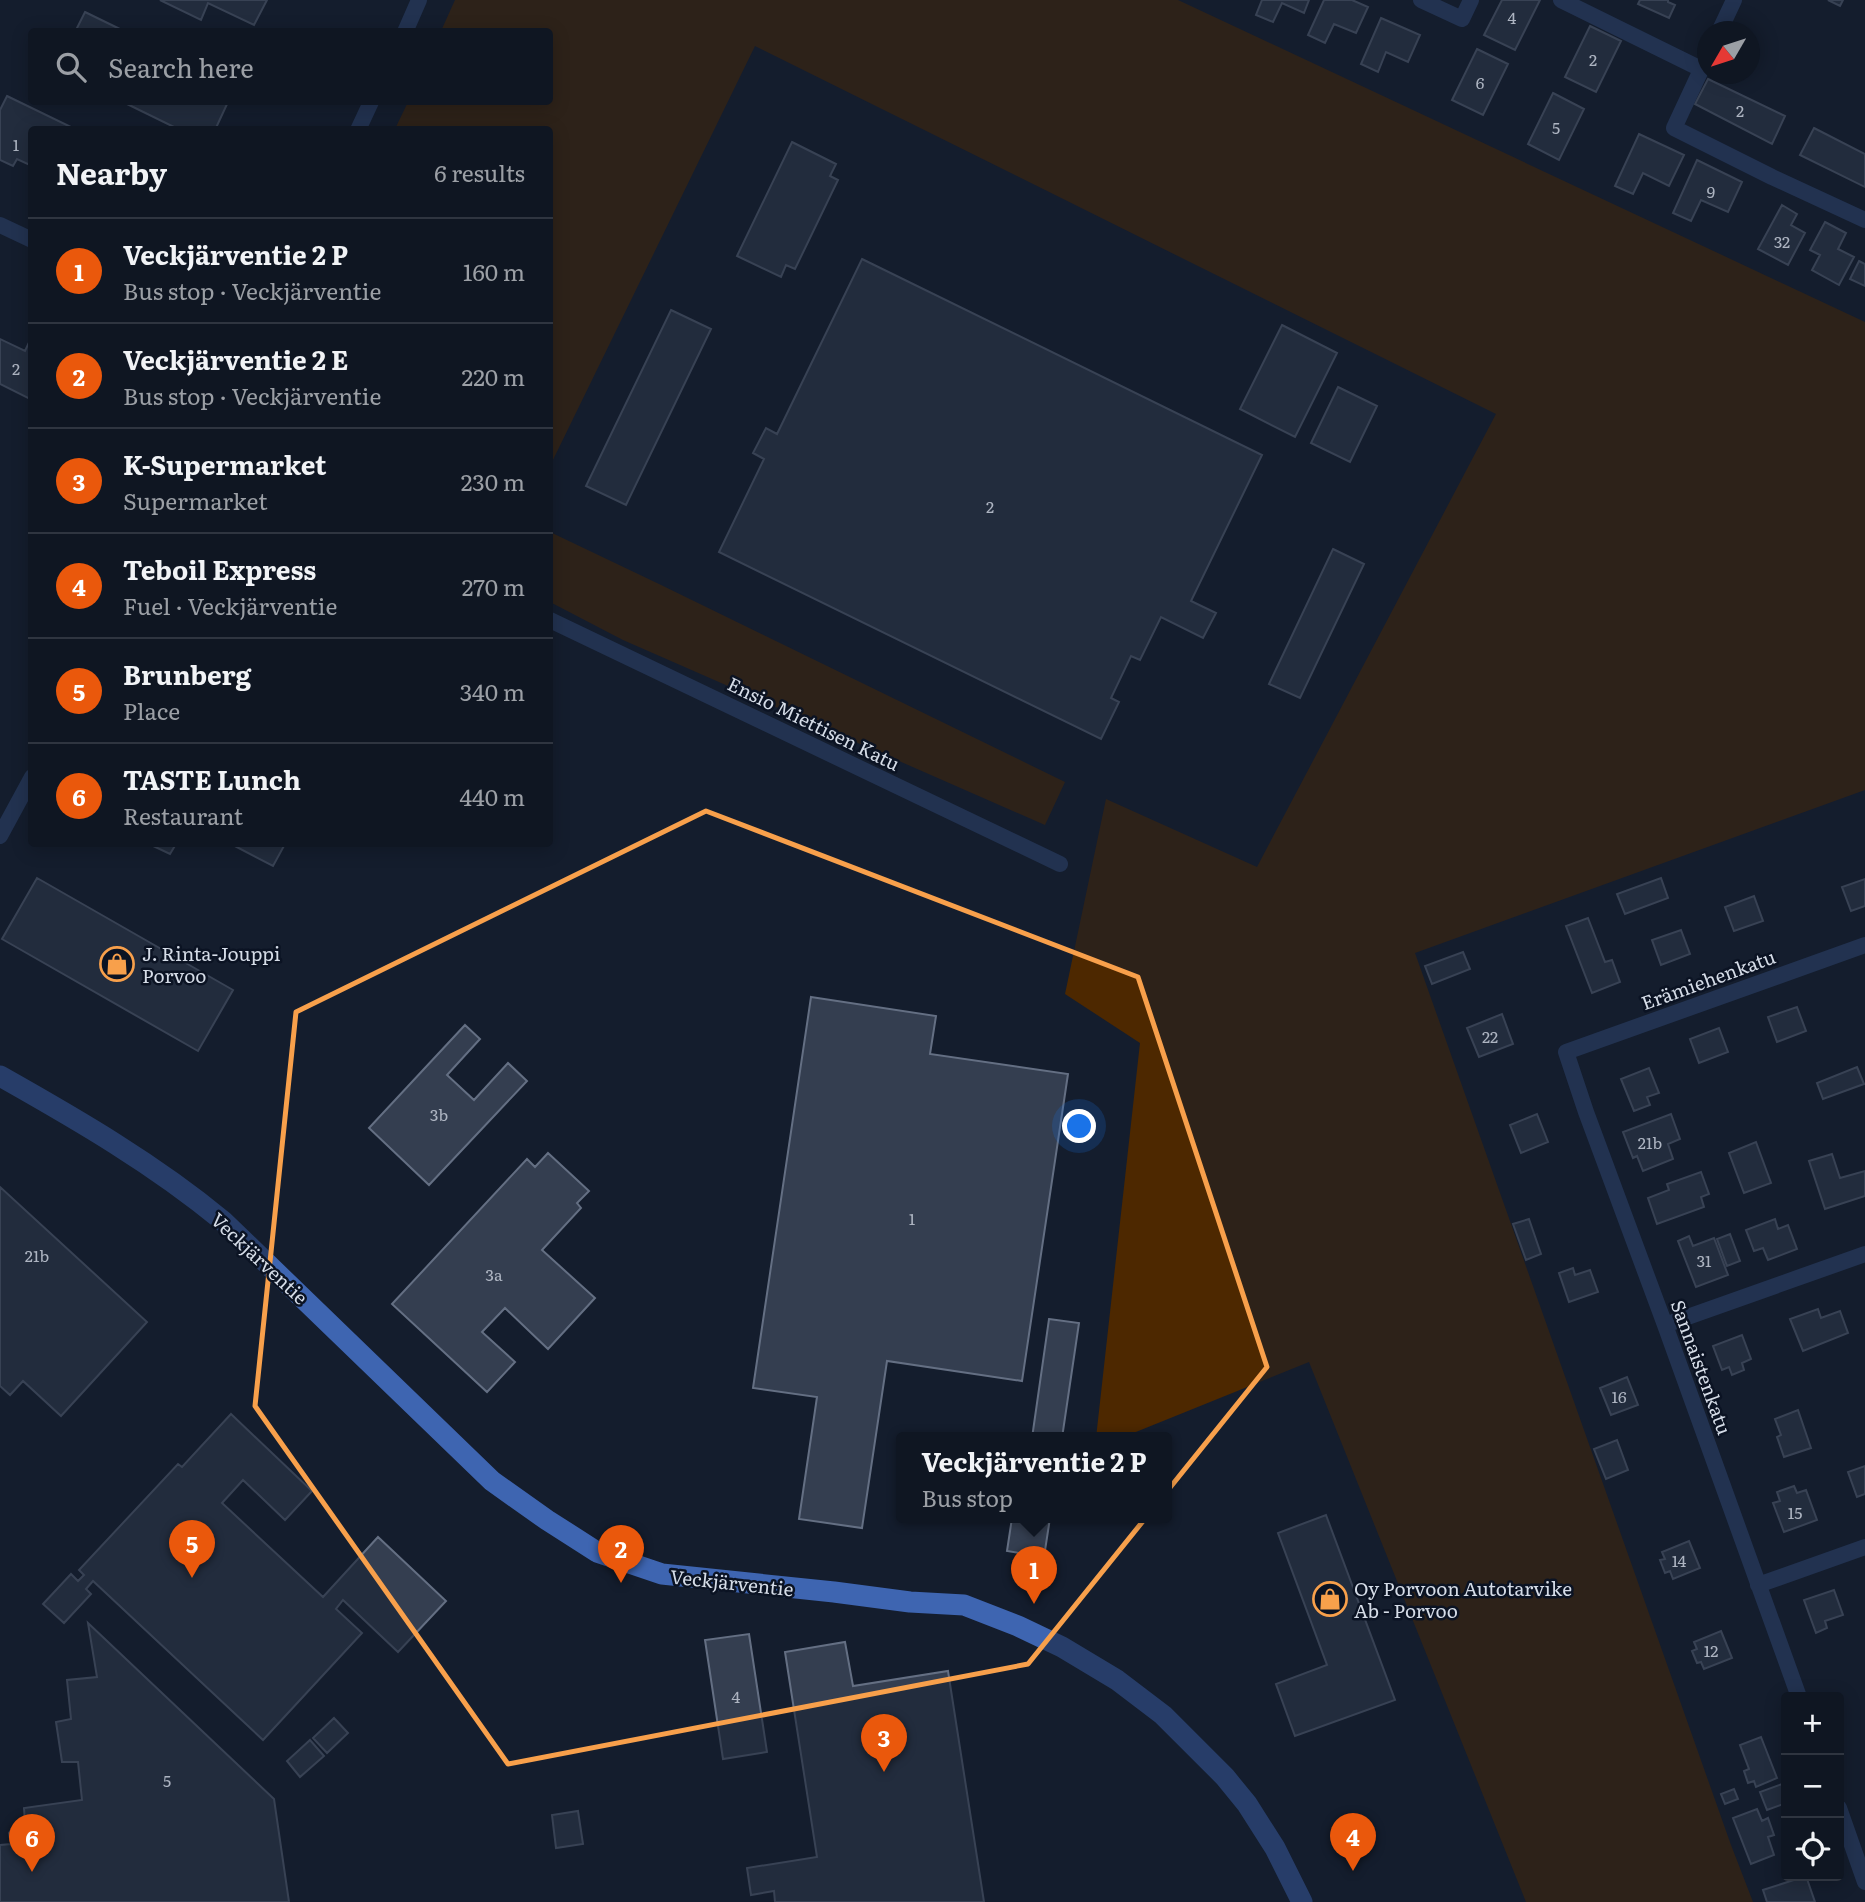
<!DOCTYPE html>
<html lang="en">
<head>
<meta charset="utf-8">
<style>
  :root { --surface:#0f1622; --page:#1d232f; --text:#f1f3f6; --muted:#9b9fa5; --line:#2f3540; --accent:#ea580c }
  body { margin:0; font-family:Literata,serif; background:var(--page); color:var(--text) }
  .controls { position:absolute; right:21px; bottom:21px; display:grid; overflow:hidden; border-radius:7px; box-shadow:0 4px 18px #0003 }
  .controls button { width:63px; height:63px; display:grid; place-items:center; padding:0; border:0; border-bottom:2px solid var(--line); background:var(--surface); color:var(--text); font:35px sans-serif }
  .compass { position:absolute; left:1697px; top:21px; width:63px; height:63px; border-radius:50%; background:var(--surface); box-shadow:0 4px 18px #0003; rotate:231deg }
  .you { position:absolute; left:1080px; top:1127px; width:24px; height:24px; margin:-18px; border:5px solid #fff; border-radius:50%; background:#1a73e8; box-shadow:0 0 0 10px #1a73e833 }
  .badge { display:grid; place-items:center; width:46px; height:46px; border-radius:50%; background:var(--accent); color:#fff; font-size:23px; font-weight:700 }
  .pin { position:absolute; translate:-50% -58px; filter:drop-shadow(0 2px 4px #0008) }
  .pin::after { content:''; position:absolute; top:37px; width:24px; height:21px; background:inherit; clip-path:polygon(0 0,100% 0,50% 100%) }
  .popup { position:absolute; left:896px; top:1432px; width:276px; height:91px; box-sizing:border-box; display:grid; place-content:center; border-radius:7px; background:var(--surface); filter:drop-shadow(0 2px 5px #0005); font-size:23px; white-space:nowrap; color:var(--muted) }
  .popup b { font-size:26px; color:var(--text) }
  .popup::after { content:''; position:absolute; left:50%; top:100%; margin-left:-14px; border:14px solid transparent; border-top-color:var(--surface) }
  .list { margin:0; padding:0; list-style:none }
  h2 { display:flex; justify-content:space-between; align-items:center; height:91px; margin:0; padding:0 28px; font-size:30px }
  h2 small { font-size:23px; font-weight:400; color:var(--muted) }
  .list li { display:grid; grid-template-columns:46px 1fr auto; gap:21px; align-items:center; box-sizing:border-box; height:105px; padding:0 28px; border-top:2px solid var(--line) }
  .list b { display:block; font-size:26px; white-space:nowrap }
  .list p { margin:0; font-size:23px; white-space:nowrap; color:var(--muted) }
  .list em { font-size:23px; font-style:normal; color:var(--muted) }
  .icon { flex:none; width:38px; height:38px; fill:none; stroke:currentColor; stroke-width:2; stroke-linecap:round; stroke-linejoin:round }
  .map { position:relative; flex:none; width:1865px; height:1902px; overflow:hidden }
  .search { position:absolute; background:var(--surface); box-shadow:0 4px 18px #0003; left:28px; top:28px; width:525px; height:77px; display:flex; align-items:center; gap:18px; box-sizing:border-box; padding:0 24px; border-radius:7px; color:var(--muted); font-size:26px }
  .panel { position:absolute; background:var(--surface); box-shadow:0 4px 18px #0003; left:28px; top:126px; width:525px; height:721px; border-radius:7px }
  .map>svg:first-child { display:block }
  .green { fill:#4d2800 }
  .building { fill:#343e50; stroke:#646f83; stroke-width:2 }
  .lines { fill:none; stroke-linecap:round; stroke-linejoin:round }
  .street { stroke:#334c7b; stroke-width:16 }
  .secondary { stroke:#3e65b1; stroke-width:21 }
  .marked { fill:none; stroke:#f8a04b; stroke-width:5; stroke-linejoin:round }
  .labels { text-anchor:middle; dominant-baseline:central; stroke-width:5; stroke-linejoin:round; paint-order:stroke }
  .number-label { font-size:16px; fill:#adb4c1 }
  .street-label { font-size:19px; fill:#d5dce7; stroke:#0b1323 }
  .poi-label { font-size:19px; fill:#d5dce7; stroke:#0b1323; text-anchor:start }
</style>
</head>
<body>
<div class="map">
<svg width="1865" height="1902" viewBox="0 0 1865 1902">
  <rect width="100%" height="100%" fill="#141d2d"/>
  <!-- green -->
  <path class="green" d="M 455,0 L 1178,0 L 1865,322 L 1865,790 L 1415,953 L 1731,1845 L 1753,1902 L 1526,1902 L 1309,1362 L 1121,1438 L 1096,1438 L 1140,1043 L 1065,994 L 1106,799 L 1257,867 L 1496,414 L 755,46 L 550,466 L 550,130 L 395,129 L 408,102 L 550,102 L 550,32 L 441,31 Z
    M 550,532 L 659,584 L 1065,782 L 1045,825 L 623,640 L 550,602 Z"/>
  <!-- building -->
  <path class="building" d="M 160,0 L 267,0 L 254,25 L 208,3 L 201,20 Z
    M 1262,0 L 1309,0 L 1304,13 L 1282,3 L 1273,22 L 1256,15 Z
    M 1324,0 L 1352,0 L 1368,7 L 1356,33 L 1334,24 L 1325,43 L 1308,35 Z
    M 1502,0 L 1540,0 L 1515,50 L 1484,35 Z
    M 1640,0 L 1668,0 L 1668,2 L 1675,5 L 1669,18 L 1638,4 Z
    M 1828,0 L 1843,0 L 1840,6 Z
    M 85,12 L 126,32 L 75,32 Z
    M 1381,18 L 1420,35 L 1408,62 L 1386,52 L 1378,72 L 1361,64 Z
    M 1590,26 L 1621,41 L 1596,92 L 1565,77 Z
    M 1477,49 L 1508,64 L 1483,115 L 1452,100 Z
    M 1708,79 L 1785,116 L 1772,144 L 1695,104 Z
    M 1553,93 L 1584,109 L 1559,160 L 1528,144 Z
    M 7,96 L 71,127 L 70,130 L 32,130 L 32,166 L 17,159 L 13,166 L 0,160 L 0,110 Z
    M 123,102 L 228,102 L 215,130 L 180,130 Z
    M 1814,128 L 1865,154 L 1865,187 L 1800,155 Z
    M 1639,134 L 1684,155 L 1669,186 L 1643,173 L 1633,194 L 1615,186 Z
    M 792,142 L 836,164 L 830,176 L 838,180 L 795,269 L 786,265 L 781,277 L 737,256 Z
    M 1697,160 L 1742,182 L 1728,212 L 1701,200 L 1691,221 L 1673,213 Z
    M 1782,205 L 1797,214 L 1791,225 L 1805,233 L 1788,265 L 1758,249 Z
    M 1825,222 L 1846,233 L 1838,249 L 1854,257 L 1839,285 L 1812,270 L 1820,255 L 1810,250 Z
    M 862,259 L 1262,455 L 1191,601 L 1216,613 L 1203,638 L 1161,617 L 1140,660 L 1131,656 L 1111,698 L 1119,702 L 1101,739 L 719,552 L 764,459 L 753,453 L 766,428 L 777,434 Z
    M 1859,261 L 1865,264 L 1865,286 L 1850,279 Z
    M 671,310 L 711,329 L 626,505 L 586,486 Z
    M 1282,325 L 1337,353 L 1295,437 L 1240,409 Z
    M 32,336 L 32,400 L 0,384 L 0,339 L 25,351 Z
    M 1338,387 L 1377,406 L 1350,462 L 1311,443 Z
    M 1333,549 L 1364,564 L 1300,698 L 1269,684 Z
    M 149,844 L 176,844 L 170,854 Z
    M 231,844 L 285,844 L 273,866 Z
    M 37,878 L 233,990 L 198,1051 L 2,939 Z
    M 1661,878 L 1668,898 L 1625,914 L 1617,894 Z
    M 1865,879 L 1865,906 L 1851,911 L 1842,887 Z
    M 1754,896 L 1763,921 L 1734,931 L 1725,907 Z
    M 1588,918 L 1605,962 L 1612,960 L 1620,982 L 1592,993 L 1566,926 Z
    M 1681,930 L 1690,954 L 1661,965 L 1652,940 Z
    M 1463,952 L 1470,969 L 1432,984 L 1425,966 Z
    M 811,997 L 936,1016 L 930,1054 L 1068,1074 L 1022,1381 L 887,1361 L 862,1528 L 799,1519 L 817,1397 L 753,1388 Z
    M 1797,1007 L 1806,1031 L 1777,1042 L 1768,1017 Z
    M 1502,1014 L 1513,1044 L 1479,1057 L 1467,1028 Z
    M 465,1025 L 480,1039 L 447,1075 L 474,1100 L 508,1063 L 527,1081 L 429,1185 L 369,1128 Z
    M 1719,1028 L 1728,1052 L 1699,1063 L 1690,1039 Z
    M 1857,1067 L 1864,1084 L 1823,1099 L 1817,1083 Z
    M 1649,1068 L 1659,1093 L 1647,1097 L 1650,1105 L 1634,1111 L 1621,1079 Z
    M 1537,1114 L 1548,1142 L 1521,1153 L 1510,1125 Z
    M 1671,1114 L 1680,1139 L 1668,1144 L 1673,1159 L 1643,1171 L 1637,1156 L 1633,1158 L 1623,1132 Z
    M 1756,1142 L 1771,1183 L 1744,1193 L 1729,1153 Z
    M 548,1153 L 589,1191 L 577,1203 L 581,1208 L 542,1250 L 595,1298 L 548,1349 L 505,1308 L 482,1332 L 515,1362 L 487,1392 L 392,1304 L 527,1159 L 535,1167 Z
    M 1832,1154 L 1840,1178 L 1865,1171 L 1865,1196 L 1825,1209 L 1809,1161 Z
    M 1701,1172 L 1709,1194 L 1701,1197 L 1704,1207 L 1657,1224 L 1648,1198 L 1669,1190 L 1667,1184 Z
    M 0,1187 L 147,1322 L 61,1416 L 23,1381 L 10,1395 L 0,1386 Z
    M 1529,1219 L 1541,1254 L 1526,1260 L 1513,1224 Z
    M 1775,1219 L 1778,1229 L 1788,1225 L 1797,1249 L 1768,1260 L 1763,1248 L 1754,1251 L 1746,1230 Z
    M 1730,1234 L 1740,1261 L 1727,1266 L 1717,1239 Z
    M 1689,1236 L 1693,1246 L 1714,1238 L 1728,1275 L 1696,1287 L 1678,1241 Z
    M 1573,1268 L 1575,1275 L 1590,1270 L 1598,1292 L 1569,1302 L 1559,1273 Z
    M 1818,1309 L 1821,1318 L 1840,1311 L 1848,1333 L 1803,1351 L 1790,1319 Z
    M 1049,1319 L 1079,1323 L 1062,1438 L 1032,1438 Z
    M 1742,1335 L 1751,1359 L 1742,1363 L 1744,1370 L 1732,1375 L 1729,1367 L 1722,1370 L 1713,1346 Z
    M 1627,1377 L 1638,1405 L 1611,1415 L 1600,1388 Z
    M 1798,1410 L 1811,1448 L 1784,1457 L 1777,1437 L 1781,1435 L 1775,1419 Z
    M 231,1414 L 312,1491 L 285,1520 L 243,1480 L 222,1503 L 323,1597 L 378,1537 L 446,1601 L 398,1652 L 343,1600 L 336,1609 L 362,1633 L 263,1740 L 93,1581 L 86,1589 L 91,1594 L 64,1623 L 43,1604 L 71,1574 L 78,1581 L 84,1575 L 79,1570 L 178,1464 L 182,1467 Z
    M 1617,1440 L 1628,1470 L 1606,1479 L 1594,1449 Z
    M 1865,1466 L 1865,1494 L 1857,1497 L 1848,1472 Z
    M 1794,1486 L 1797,1493 L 1806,1490 L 1817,1520 L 1784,1532 L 1773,1503 L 1780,1501 L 1777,1492 Z
    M 1326,1515 L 1395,1700 L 1295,1736 L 1276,1684 L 1327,1665 L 1278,1533 Z
    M 1012,1518 L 1050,1518 L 1044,1557 L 1007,1551 Z
    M 1689,1541 L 1700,1568 L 1673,1579 L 1670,1571 L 1665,1573 L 1660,1560 L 1665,1559 L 1662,1552 Z
    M 1834,1590 L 1843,1615 L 1825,1621 L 1827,1628 L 1816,1633 L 1804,1600 Z
    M 88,1623 L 274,1799 L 289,1902 L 0,1902 L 0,1845 L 11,1844 L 9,1833 L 16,1823 L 25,1822 L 24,1808 L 82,1800 L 78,1762 L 62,1762 L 56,1722 L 71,1719 L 67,1680 L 97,1677 Z
    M 1721,1631 L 1732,1658 L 1704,1669 L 1701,1662 L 1697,1663 L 1692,1651 L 1697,1649 L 1694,1642 Z
    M 749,1634 L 767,1752 L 723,1759 L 705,1640 Z
    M 845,1642 L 853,1686 L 948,1671 L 984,1902 L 775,1902 L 774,1891 L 751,1895 L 747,1868 L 817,1857 L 785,1652 Z
    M 334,1718 L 348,1733 L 327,1753 L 313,1738 Z
    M 1761,1737 L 1777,1778 L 1756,1787 L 1754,1781 L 1748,1783 L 1744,1771 L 1749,1769 L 1740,1745 Z
    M 310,1740 L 324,1756 L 300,1777 L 287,1761 Z
    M 1785,1783 L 1786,1803 L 1767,1810 L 1760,1792 Z
    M 1734,1789 L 1738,1799 L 1725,1804 L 1721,1794 Z
    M 1757,1809 L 1762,1821 L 1768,1818 L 1774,1835 L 1768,1837 L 1774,1855 L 1751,1864 L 1733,1818 Z
    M 578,1811 L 583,1844 L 556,1848 L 552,1815 Z
    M 1806,1876 L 1815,1902 L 1767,1902 L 1763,1890 Z"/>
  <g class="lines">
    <!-- street -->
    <path class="street" d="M 1421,0 L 1462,19 L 1471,0
      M 1561,0 L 1701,69
      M 405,32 L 419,0
      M 1719,32 L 1734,0
      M 1708,55 L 1674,128 L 1772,177 L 1865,220
      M 358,130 L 371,102
      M 0,225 L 32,240
      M 550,620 L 1060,864
      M 0,836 L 32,777
      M 1665,1325 L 1865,1254
      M 1758,1585 L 1865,1547
      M 1799,1697 L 1665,1325 L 1586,1112 L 1566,1052 L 1865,945
      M 1839,1808 L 1865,1882"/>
    <!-- secondary -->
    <path class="secondary" d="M 0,1076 C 78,1120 154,1164 223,1221 L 492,1481 L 547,1520 L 597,1552 L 662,1574 L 834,1592 L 910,1602 L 964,1605 L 1018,1626 L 1062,1647 L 1117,1680 L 1163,1715 L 1225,1777 L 1247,1804 L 1275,1848 L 1302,1902"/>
  </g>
  <!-- marked area -->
  <path d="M0 0H1865V1902H0ZM 706,811 L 1138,977 L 1267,1367 L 1028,1664 L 508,1764 L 255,1406 L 296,1012 Z" fill="#141d2d" fill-opacity=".55" fill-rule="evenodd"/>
  <path class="marked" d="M 706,811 L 1138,977 L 1267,1367 L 1028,1664 L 508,1764 L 255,1406 L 296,1012 Z"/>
  <!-- icons -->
  <defs>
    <g id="shop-ring" transform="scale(1.75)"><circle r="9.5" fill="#0b1323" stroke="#f8a04b" stroke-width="1.5"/><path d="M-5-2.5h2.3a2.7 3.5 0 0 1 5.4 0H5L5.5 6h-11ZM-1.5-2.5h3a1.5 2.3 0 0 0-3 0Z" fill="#f8a04b"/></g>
  </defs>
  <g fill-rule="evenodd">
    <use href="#shop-ring" x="117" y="964"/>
    <use href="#shop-ring" x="1330" y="1599"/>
  </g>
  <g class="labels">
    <!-- number labels -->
    <g class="number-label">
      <text x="1512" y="17">4</text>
      <text x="1593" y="59">2</text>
      <text x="1480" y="82">6</text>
      <text x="1740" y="110">2</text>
      <text x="1556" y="127">5</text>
      <text x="16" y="144">1</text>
      <text x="1711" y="191">9</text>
      <text x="1782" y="241">32</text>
      <text x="16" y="368">2</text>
      <text x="990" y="506">2</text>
      <text x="1490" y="1036">22</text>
      <text x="439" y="1114">3b</text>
      <text x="1650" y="1142">21b</text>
      <text x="912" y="1218">1</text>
      <text x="37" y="1255">21b</text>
      <text x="1704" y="1260">31</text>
      <text x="494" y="1274">3a</text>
      <text x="1619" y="1396">16</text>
      <text x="1795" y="1512">15</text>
      <text x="1679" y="1560">14</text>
      <text x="1711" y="1650">12</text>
      <text x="736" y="1696">4</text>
      <text x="167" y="1780">5</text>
    </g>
    <!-- street labels -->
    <g class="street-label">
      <text transform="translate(814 723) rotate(26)">Ensio Miettisen Katu</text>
      <text transform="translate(1708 979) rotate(-20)">Erämiehenkatu</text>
      <text transform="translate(260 1258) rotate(43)">Veckjärventie</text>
      <text transform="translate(1702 1367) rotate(70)">Sannaistenkatu</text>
      <text transform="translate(732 1582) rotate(6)">Veckjärventie</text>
    </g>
    <!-- poi labels -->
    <g class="poi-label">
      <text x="142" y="953">J. Rinta-Jouppi<tspan x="142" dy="22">Porvoo</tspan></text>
      <text x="1354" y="1588">Oy Porvoon Autotarvike<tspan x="1354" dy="22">Ab - Porvoo</tspan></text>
    </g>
  </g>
</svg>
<div class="controls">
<button>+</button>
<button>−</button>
<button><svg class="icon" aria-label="locate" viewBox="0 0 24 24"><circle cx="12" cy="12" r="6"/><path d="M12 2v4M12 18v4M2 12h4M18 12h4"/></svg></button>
</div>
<svg class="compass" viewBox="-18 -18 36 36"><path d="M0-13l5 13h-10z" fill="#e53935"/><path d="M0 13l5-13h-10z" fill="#9b9fa5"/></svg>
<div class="you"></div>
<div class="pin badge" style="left:1034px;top:1604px">1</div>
<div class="popup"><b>Veckjärventie 2 P</b>Bus stop</div>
<div class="pin badge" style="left:621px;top:1583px">2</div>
<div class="pin badge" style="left:884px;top:1772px">3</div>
<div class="pin badge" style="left:1353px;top:1871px">4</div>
<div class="pin badge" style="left:192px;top:1578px">5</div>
<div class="pin badge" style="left:32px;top:1872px">6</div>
<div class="search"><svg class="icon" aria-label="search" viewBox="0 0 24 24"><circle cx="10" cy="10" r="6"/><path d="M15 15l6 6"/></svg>Search here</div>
<section class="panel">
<h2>Nearby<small>6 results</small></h2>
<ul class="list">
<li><span class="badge">1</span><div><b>Veckjärventie 2 P</b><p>Bus stop · Veckjärventie</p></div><em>160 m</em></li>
<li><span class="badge">2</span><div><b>Veckjärventie 2 E</b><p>Bus stop · Veckjärventie</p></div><em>220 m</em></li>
<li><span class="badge">3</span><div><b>K-Supermarket</b><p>Supermarket</p></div><em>230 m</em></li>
<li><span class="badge">4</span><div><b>Teboil Express</b><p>Fuel · Veckjärventie</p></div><em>270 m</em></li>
<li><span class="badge">5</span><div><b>Brunberg</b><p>Place</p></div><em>340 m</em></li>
<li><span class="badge">6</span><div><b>TASTE Lunch</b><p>Restaurant</p></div><em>440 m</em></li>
</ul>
</section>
</div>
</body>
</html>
